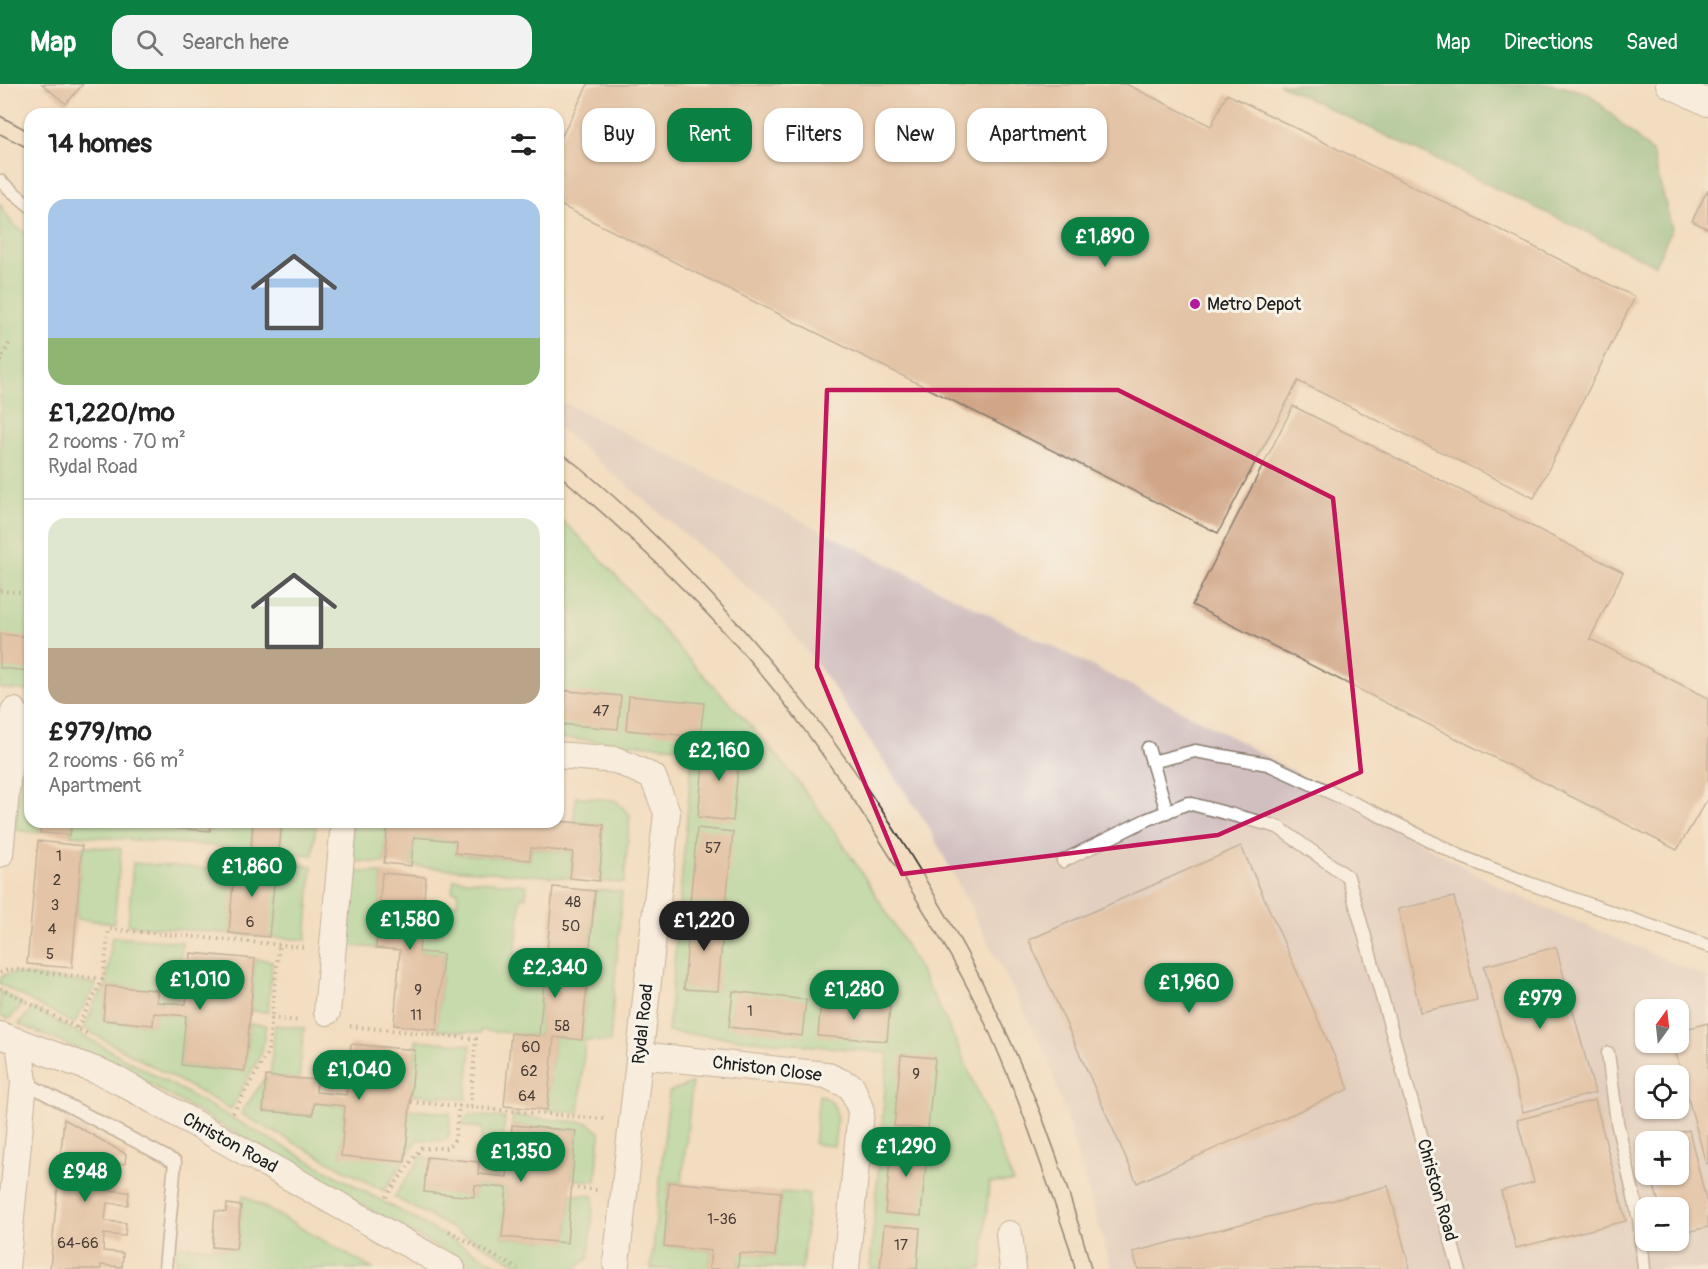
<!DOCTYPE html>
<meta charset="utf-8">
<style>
body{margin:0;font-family:Pangolin,sans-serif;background:#f2f2f2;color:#222;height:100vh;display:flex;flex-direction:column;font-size:22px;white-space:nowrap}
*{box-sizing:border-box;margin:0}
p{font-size:20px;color:#767676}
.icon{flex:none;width:33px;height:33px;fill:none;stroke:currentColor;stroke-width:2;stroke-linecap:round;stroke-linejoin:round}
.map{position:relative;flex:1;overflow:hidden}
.details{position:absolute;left:24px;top:24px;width:540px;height:720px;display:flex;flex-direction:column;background:#fff;border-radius:18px;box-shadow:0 2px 4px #0004}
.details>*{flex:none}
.banner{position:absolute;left:582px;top:24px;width:570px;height:54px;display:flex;gap:12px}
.needle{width:39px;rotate:15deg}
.fabs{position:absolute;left:1635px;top:915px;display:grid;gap:12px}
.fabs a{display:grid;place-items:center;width:54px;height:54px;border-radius:12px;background:#fff;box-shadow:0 2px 4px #0004;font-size:30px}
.price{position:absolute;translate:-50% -51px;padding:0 14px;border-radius:21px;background:#0b8043;color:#fff;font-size:20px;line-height:39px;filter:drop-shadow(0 2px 3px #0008)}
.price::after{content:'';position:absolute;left:50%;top:36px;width:18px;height:14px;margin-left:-9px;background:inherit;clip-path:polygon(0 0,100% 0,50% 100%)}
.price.active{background:#222;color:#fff}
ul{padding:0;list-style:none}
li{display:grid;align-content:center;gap:12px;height:318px;padding:0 24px}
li+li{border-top:2px solid #e0e0e0}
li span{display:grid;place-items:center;height:186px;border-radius:18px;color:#555}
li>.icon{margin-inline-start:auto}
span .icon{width:108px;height:108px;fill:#fffc;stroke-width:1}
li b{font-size:26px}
h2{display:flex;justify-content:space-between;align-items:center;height:72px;padding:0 24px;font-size:26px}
.tag{padding:0 21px;border-radius:18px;background:#fff;box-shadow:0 2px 4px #0004;font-size:21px;line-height:54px}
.tag.active{background:#0b8043;color:#fff}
header{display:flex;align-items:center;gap:36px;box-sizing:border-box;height:84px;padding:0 30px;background:#0b8043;color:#fff}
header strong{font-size:28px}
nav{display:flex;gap:33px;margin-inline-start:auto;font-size:21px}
.search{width:420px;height:54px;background:#f2f2f2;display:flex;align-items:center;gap:15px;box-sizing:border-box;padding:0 21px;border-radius:18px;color:#767676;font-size:22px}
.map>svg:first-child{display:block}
.industrial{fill:#d1bfbf;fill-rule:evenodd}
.green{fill:#90d792;stroke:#567a57;stroke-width:1.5}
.forest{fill:#74b87c;stroke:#486a4c;stroke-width:1.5}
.building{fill:#d1a687}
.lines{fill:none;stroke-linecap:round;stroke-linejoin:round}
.lane-casing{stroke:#887c6e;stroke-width:15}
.street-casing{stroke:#887c6e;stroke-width:28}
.path{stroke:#887c6e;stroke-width:4;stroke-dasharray:1.5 4.5;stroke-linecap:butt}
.lane{stroke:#fff;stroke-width:12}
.street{stroke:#fff;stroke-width:26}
.tram{stroke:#1c1c1c;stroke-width:1.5}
.marked{fill:none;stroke:#c2185b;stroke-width:4.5;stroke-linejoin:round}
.poi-dot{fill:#b5179e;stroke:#f7f3e8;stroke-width:2}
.labels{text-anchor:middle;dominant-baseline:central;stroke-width:6;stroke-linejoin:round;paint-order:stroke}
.number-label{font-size:15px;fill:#493e37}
.poi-label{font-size:18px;fill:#1c1c1c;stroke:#f7f3e8;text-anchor:start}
.street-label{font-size:18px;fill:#1c1c1c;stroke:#f7f3e8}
</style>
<header>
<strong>Map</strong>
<div class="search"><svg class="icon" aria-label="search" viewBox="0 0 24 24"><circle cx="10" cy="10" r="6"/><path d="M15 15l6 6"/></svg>Search here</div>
<nav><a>Map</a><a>Directions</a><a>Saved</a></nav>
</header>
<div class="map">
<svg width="1708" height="1185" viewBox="0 0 1708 1185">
<rect width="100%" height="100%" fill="#f7f3e8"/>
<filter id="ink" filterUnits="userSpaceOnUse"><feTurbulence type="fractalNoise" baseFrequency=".0167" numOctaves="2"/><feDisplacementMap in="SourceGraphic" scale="12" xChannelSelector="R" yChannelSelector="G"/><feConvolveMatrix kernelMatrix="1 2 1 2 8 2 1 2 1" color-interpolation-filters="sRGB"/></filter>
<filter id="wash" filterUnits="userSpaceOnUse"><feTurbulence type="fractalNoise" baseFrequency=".008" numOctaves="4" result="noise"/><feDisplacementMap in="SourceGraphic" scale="24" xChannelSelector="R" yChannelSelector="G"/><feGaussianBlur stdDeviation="1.35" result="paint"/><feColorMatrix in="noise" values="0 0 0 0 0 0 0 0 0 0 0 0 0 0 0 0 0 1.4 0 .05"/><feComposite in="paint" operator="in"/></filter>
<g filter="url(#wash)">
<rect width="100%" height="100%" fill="#f3ddc0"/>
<path class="industrial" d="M563,318L1208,640L1507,807L1708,894V1185H1112L1048,973L927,740L822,587L775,527L558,343V328ZM1646,926H1678V958H1646ZM1646,992H1678V1024H1646ZM1646,1058H1678V1090H1646ZM1646,1124H1678V1156H1646Z"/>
<g class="green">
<polygon points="0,120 13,141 30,151 30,607 0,604"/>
<path d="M558,433C607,476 646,529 690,577C729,619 770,660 804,706C858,778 909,862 949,943C973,993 993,1046 1013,1098L989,1099L982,1185H870L888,969L668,948L693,664L558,654Z"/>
<polygon points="30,677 30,738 41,738 40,749 15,746 21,683"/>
<polygon points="576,713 615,716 630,731 624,799 599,797 603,741 574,738"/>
<polygon points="72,738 113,738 210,747 211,738 253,739 251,765 71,751"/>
<polygon points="282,738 316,738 313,771 279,768"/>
<polygon points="353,738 388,738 384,779 350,777"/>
<polygon points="414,753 456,757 456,770 530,776 531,764 573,768 570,794 411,782"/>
<polygon points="82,762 121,765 114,839 76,835"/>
<polygon points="209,772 312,782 306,856 128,841 133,779 208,785"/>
<polygon points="349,787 382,789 376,864 343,861"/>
<polygon points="454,795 527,801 526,813 521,813 515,874 546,877 539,952 481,946 481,949 437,946 443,870 419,868 424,818 457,820 458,808 452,807"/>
<polygon points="607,806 622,808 610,958 585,956 579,1029 547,1026 554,953 582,955 595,807"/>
<polygon points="112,853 182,858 178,920 157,918 157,906 107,902 103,936 153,941 154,929 186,932 181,981 245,987 250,939 266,941 262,968 231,1025 84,945 95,918 106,902"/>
<polygon points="255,875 272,877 268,928 251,927"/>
<polygon points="10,889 96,900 74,940 0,900 0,895 4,891"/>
<polygon points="0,907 23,920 9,935 0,932"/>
<polygon points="33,924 505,1185 475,1185 121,984 19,940"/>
<polygon points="275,941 304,944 299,995 270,992"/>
<polygon points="416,956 471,961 466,1015 411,1010"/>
<polygon points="266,992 263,1027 312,1031 314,1019 345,1022 341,1072 410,1026 450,1029 449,1050 445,1057 418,1055 384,1107 241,1030"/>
<polygon points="692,999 682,1099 669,1098 664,1162 711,1167 709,1185 651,1185 669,1008"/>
<path d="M819,1011C844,1018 836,1041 834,1062L814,1060Z"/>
<polygon points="470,1031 505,1034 500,1092 478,1090 482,1044 463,1042 464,1036"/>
<polygon points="513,1032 589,1039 600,1049 596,1097 572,1095 576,1047 512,1041"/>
<polygon points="422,1072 427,1073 474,1113 475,1101 507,1104 502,1153 567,1158 571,1110 594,1112 589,1174 574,1185 527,1185 394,1113"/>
<polygon points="781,1108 809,1110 802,1185 739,1181 739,1169 775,1172"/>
<polygon points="243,1111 373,1185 175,1185 177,1161 237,1166"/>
</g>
<polygon class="forest" points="1279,0 1551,0 1588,9 1652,68 1672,145 1655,181"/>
<g id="blocks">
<g class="building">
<polygon points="42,0 83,0 66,20"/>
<polygon points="588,0 1126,0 1211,42 1227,10 1635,213 1534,414 1298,297 1218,449 558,120 558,60"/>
<polygon points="1708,105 1708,145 1692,137"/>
<polygon points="1293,322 1623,488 1590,555 1708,614 1708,714 1677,766 1192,521"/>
<polygon points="0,550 30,553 30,587 0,584"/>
<polygon points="558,606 621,612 618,645 558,640"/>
<polygon points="629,612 704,619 700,653 626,646"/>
<polygon points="705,659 740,662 733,737 698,733"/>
<polygon points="558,737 604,741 599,797 570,794 573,768 531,764 530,776 505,774 455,769 456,757 414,753 411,782 384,779 388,738"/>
<polygon points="41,738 72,738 70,751 40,749"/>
<polygon points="124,738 211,738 210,747 124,740"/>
<polygon points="253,738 282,738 279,768 251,765"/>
<polygon points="697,744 733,748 726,821 690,818"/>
<polygon points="38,757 82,762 72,884 27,880"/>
<polygon points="1241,762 1349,1005 1137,1099 1029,856"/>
<polygon points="235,775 276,778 269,853 229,849"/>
<polygon points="382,789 426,793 419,868 443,870 437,946 394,941 400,866 376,864"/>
<polygon points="553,803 595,807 582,956 554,953 547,1026 504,1022 511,949 539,952"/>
<polygon points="1454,813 1477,916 1420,928 1398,825"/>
<polygon points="690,830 724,832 718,907 684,905"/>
<polygon points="1556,863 1595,1009 1523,1028 1484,882"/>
<polygon points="191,869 255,875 245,987 181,981 186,932 154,929 153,941 103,936 106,902 157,906 157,918 186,920"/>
<polygon points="733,907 806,916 802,952 729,943"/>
<polygon points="821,916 890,922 887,957 818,952"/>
<polygon points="1708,939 1708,1079 1706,1080 1673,958 1678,958 1678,947"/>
<polygon points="351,960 415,966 405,1078 341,1072 345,1022 314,1019 313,1031 263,1027 266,992 317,996 316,1008 346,1011"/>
<polygon points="901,971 935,974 928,1045 894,1042"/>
<polygon points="1595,1016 1626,1137 1516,1164 1501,1107 1534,1098 1517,1036"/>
<polygon points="64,1035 126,1070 125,1080 109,1078 107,1106 129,1108 128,1121 107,1119 105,1137 126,1139 125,1152 104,1150 103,1167 123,1169 122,1183 101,1181 101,1185 50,1185"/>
<polygon points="512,1041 576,1047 567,1159 502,1153 507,1104 475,1101 474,1113 424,1108 427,1073 479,1078 478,1090 507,1093"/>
<polygon points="1689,1046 1708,1124 1708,1143 1678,1150 1678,1124 1660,1124 1651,1090 1678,1090 1678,1058 1646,1058 1645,1064 1643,1057"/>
<polygon points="892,1055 928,1058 921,1132 885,1129"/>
<polygon points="669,1098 781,1108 775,1172 739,1169 738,1185 709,1185 711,1167 664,1162"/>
<polygon points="1388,1102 1410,1185 1138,1185 1133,1168"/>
<polygon points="227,1120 241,1122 236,1165 212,1163 215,1127 226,1128"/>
<polygon points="884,1141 920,1144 917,1185 880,1185"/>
</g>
</g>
</g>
<g filter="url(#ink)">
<use href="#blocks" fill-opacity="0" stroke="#887c6e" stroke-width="1.5"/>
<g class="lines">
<g class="lane-casing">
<g id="lane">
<polyline points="0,97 30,122"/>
<polyline points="1148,664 1167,728"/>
<polyline points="1152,678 1195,667 1268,680 1373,728 1460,772 1528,799 1708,862"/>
<polyline points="1063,777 1146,736 1188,719 1278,743 1348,793 1459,1185"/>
<polyline points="1608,969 1617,1038 1639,1135 1644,1185"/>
<polyline points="24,998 175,1078 165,1185"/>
</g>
</g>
<g class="street-casing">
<g id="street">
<polyline points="1669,0 1708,19"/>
<polyline points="558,671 616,676 653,693 667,729 616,1180"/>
<polyline points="0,770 14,627"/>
<polyline points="327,928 344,738"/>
<polyline points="0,951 103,989 121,998 452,1185"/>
<polyline points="639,971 826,991 852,1003 861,1027 846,1185"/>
<polyline points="1009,1150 1013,1185"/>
<polyline points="6,1185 24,998 19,958"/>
</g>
</g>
<g class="path">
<polyline points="0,277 11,256"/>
<polyline points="0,507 30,509"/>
<polyline points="0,889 10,885 103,895 109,845 304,863"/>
<polyline points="0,904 90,951"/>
<polyline points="271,934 300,937"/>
<polyline points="350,942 476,955 470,1022"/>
<polyline points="77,944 103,895"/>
<polyline points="411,1018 604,1035"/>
<polyline points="233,1029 268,968 279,861"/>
<polyline points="571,1104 597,1106"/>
<polyline points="386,1113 421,1064 448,1064 455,1055 459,1021"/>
<polyline points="449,1147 518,1185"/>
</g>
<use href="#lane" class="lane"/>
<use href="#street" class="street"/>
<g class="tram">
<polyline points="0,32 30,48"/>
<polyline points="0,50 30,65"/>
<path d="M558,366C615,410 666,460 714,513C869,681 1002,894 1070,1113C1077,1137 1086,1161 1091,1185"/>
<path d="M558,390C623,446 685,503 742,568C798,632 846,702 891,774C922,824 953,873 979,926C1016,1003 1042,1084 1070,1165L1075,1185"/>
</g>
</g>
</g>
<path d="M0 0H1708V1185H0ZM827,306H1118L1333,414L1361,688L1218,751L902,790L817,583Z" fill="#f3ddc0" fill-opacity=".55" fill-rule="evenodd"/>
<path class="marked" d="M827,306H1118L1333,414L1361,688L1218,751L902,790L817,583Z"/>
<circle class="poi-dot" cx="1195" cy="220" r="6"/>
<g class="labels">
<g class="number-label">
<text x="601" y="627">47</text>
<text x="713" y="764">57</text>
<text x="59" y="772">1</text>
<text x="57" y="796">2</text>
<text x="573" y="818">48</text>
<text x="55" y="821">3</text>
<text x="250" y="838">6</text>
<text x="571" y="842">50</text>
<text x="52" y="845">4</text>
<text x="50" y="870">5</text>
<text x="418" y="906">9</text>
<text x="750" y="927">1</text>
<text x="416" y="931">11</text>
<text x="562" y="942">58</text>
<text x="531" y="963">60</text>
<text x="529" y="987">62</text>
<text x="916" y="990">9</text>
<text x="527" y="1012">64</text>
<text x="722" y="1135">1-36</text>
<text x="78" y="1159">64-66</text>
<text x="901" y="1161">17</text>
</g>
<g class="poi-label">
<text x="1207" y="220">Metro Depot</text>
</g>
<g class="street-label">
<text transform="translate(643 940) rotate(-84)">Rydal Road</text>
<text transform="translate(767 985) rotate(7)">Christon Close</text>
<text transform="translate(230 1059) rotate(29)">Christon Road</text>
<text transform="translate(1437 1106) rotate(74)">Christon Road</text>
</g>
</g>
</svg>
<div class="fabs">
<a><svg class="needle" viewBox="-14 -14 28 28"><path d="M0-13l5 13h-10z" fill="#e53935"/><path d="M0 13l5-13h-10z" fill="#767676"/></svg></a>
<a><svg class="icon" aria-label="locate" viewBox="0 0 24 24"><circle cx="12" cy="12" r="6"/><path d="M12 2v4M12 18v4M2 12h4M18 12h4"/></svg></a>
<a>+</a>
<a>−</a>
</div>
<b class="price" style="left:1105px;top:184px">£1,890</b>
<b class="price" style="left:719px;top:698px">£2,160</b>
<b class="price" style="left:252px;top:814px">£1,860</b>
<b class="price" style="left:410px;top:867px">£1,580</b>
<b class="price active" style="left:704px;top:868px">£1,220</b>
<b class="price" style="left:555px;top:915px">£2,340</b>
<b class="price" style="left:200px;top:927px">£1,010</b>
<b class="price" style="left:1189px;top:930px">£1,960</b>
<b class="price" style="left:854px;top:937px">£1,280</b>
<b class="price" style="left:1540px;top:946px">£979</b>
<b class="price" style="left:359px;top:1017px">£1,040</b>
<b class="price" style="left:906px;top:1094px">£1,290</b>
<b class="price" style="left:521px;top:1099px">£1,350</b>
<b class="price" style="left:85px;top:1119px">£948</b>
<div class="banner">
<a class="tag">Buy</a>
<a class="tag active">Rent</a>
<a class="tag">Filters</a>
<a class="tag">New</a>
<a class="tag">Apartment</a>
</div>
<section class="details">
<h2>14 homes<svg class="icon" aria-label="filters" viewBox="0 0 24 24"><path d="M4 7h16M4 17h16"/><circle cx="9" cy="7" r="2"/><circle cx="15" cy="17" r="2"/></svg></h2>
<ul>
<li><span style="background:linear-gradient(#a9c7e8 75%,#8fb573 0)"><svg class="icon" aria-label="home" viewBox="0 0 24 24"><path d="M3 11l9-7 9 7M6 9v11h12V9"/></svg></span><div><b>£1,220/mo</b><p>2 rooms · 70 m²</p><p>Rydal Road</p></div></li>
<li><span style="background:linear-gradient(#dfe7d0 70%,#b9a48a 0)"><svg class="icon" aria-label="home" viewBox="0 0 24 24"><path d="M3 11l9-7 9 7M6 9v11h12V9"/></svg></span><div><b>£979/mo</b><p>2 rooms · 66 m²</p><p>Apartment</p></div></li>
</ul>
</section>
</div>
